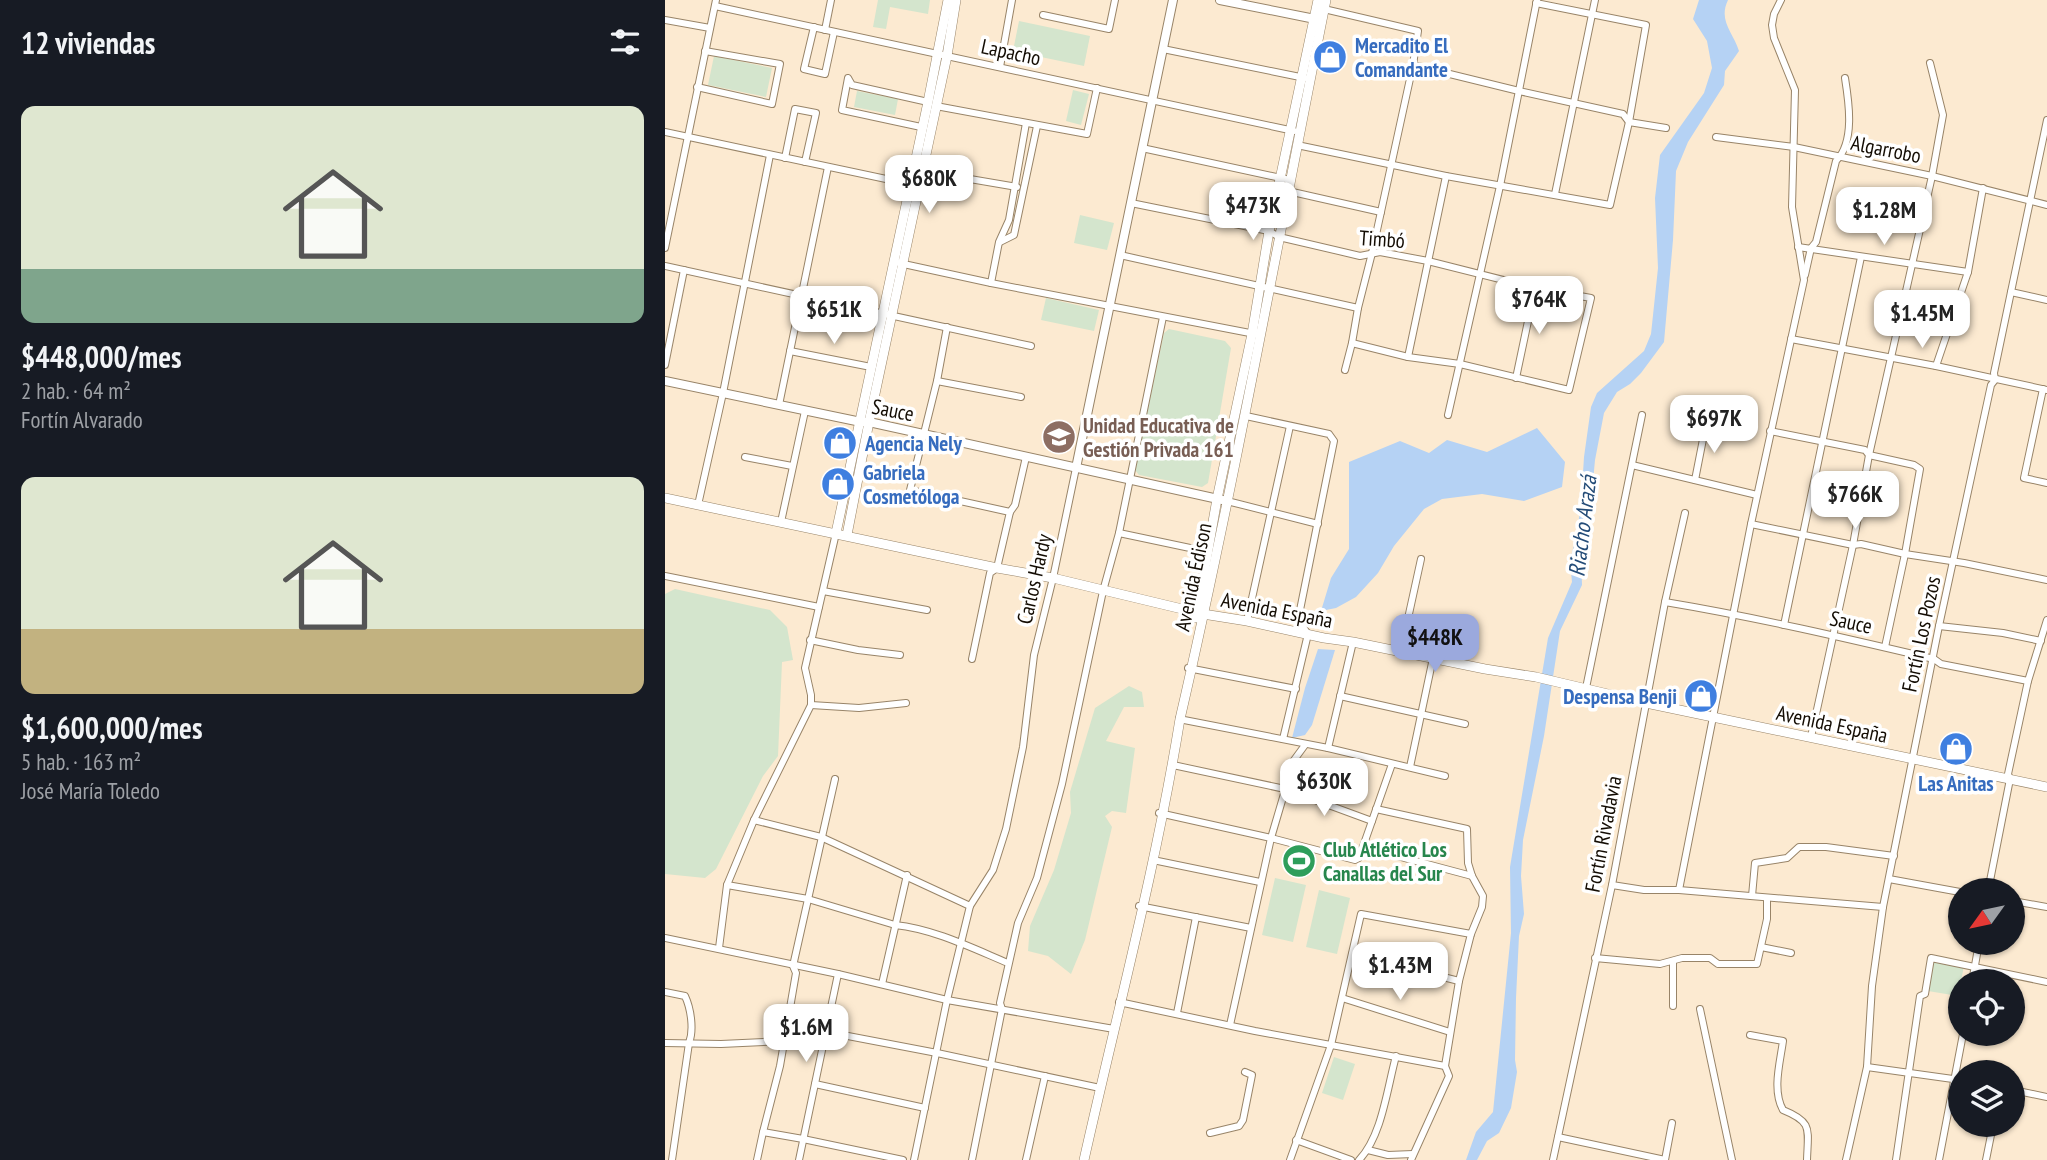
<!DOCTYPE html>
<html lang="es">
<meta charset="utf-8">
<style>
body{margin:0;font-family:"PT Sans Narrow",sans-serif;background:#242831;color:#f1f3f6;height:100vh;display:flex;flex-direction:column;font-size:26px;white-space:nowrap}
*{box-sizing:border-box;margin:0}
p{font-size:23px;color:#9ea1a6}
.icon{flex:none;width:38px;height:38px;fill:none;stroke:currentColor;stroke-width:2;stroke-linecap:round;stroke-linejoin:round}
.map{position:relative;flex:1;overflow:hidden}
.panel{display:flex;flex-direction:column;background:#171b24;width:665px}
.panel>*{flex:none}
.needle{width:46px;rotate:237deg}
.fabs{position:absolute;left:1283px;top:878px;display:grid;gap:14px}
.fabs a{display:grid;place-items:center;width:77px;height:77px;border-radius:50%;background:#171b24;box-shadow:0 2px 5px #0004;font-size:35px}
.price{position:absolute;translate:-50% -60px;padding:0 16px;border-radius:14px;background:#fff;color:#222;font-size:23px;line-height:46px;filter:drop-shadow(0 2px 4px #0008)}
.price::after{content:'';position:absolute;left:50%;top:42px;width:21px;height:16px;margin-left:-10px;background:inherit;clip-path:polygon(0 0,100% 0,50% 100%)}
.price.active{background:#9ba9dd;color:#111}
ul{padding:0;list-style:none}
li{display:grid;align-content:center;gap:14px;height:371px;padding:0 21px}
li span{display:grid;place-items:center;height:217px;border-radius:14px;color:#555}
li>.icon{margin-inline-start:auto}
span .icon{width:126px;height:126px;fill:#fffc;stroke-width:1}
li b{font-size:30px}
h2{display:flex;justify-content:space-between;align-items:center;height:84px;padding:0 21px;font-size:30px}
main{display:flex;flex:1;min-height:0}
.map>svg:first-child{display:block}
.green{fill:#d4e5cd}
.water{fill:#b5d2f4}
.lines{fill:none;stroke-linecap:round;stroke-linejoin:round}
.minor-casing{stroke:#988468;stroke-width:8}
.tertiary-casing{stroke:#988468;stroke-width:10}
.secondary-casing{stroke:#988468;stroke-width:10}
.minor{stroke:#fff;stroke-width:6}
.tertiary{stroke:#fff;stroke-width:8}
.secondary{stroke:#fff;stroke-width:9}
.labels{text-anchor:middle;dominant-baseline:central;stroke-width:7;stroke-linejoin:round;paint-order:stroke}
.shop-label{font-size:21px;font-weight:bold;fill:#366cbe;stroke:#fff;text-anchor:start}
.street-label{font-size:21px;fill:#130c03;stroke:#fff}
.education-label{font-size:21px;font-weight:bold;fill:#785e54;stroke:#fff;text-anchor:start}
.leisure-label{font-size:21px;font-weight:bold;fill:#27864d;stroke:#fff;text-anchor:start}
.water-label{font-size:23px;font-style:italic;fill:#244c78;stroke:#fff}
</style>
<main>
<section class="panel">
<h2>12 viviendas<svg class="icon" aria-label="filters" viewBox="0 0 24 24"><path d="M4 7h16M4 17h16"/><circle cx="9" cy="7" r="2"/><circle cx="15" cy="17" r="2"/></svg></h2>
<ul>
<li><span style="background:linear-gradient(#dfe7d0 75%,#7fa58c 0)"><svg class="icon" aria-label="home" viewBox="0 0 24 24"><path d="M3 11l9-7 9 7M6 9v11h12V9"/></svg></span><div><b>$448,000/mes</b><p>2 hab. · 64 m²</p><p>Fortín Alvarado</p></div></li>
<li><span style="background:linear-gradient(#dfe7d0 70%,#c2b280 0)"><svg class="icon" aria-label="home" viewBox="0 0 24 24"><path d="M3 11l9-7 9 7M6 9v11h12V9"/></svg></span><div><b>$1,600,000/mes</b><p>5 hab. · 163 m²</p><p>José María Toledo</p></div></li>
</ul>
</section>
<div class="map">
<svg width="1382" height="1160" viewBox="0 0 1382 1160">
<rect width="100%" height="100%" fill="#fcead1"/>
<g class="green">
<polygon points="213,0 265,0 263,14 225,7 221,29 208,27"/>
<polygon points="354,21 425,36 419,66 348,51"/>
<polygon points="49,56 107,68 101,97 43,85"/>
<polygon points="408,90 424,94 416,125 401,121"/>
<polygon points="192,91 233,99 230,115 189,107"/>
<polygon points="415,215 449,223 442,250 409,243"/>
<polygon points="381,298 434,310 429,331 376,320"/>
<polygon points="504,329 560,341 566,348 543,483 537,487 474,475 470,470 499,333"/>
<polygon points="10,589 105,610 122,627 128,660 117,662 113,756 98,776 51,869 40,878 0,874 0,594"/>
<polygon points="464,686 477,692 479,707 459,707 441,741 470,748 461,813 447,811 440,816 447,827 420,940 406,974 383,956 363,951 365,926 389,870 406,813 405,792 430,708"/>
<polygon points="610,878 641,885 628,942 597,935"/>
<polygon points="654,890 685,898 672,954 641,947"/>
<polygon points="1268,961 1299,966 1293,996 1263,991"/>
<polygon points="669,1057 690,1064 678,1100 657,1093"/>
</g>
<g class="water">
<path d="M1034,0H1063C1053,21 1068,32 1074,51L1060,71L1059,85L1023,142L1011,171L1008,240L999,342L976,373L965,384L952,392L939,413L930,460L925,514L916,553L917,585L895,631L879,736L858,840L856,876L859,914L854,936L851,998L850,1060L852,1072L846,1108L834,1133L822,1141L812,1160H801L811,1132L828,1112L846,933L845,867L883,638L907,582L905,560L911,538L916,505L919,457L926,407L932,393L979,351L986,334L993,268L990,198L995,155L1039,93L1047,68L1042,41L1028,19Z"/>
<polygon points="872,428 900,462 897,487 859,501 817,494 777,499 759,509 729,546 713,573 691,597 671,608 656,611 666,578 684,549 684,462 735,441 764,453 782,440 822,452"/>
<polygon points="653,649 670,650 647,725 640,735 627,738 640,688"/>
</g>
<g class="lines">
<g class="minor-casing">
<g id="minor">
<polyline points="50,6 629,131"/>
<polyline points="659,9 753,31 748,65 707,253 693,308 687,343 680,370"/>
<polyline points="378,15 444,29 450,0"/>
<polyline points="0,20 45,28"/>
<polyline points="149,27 139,69 160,74 169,32"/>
<polyline points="160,30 166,0"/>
<polyline points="498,49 640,78"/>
<polyline points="748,65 854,91 958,114 964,122 1001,128"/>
<polyline points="335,67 347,0"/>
<polyline points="32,87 107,104 115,64 40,51"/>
<polyline points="271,106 422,134 432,88"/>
<polyline points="256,127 177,110 183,78 187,85 263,102"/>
<polyline points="0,132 254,186"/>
<polyline points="1051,137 1129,147 1267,176 1382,205"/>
<polyline points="632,145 781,176 945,205 964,122 981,25 871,3"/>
<polyline points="477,148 625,180"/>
<polyline points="120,158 130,109 151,113 140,162"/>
<polyline points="258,171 352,187"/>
<polyline points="623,191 716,212"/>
<polyline points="890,194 930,0"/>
<polyline points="466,203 604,231 614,237 695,256 715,252 763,261 870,288 926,298 904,390 795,364 743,357 687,343"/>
<polyline points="335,242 349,235 372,126"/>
<polyline points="1133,247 1303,272"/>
<polyline points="0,248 51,0"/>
<polyline points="455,255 693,308"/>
<polyline points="234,263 326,283 590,334"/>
<polyline points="0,266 366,346"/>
<path d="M1140,275L1146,248L1151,242L1171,161C1190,142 1184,103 1180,78"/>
<polyline points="326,283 334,242 344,220 361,123"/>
<polyline points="1346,292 1382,300"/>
<polyline points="282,327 272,381 245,490 345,512"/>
<polyline points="1126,339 1271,366 1382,390"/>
<polyline points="125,351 206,367"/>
<polyline points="743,357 781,176"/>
<polyline points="0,365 19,270"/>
<polyline points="1271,366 1303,272 1318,188"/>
<polyline points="851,378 870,288"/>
<polyline points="272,381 356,397"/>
<polyline points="1378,389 1359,478 1382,483"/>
<polyline points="114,405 163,167"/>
<polyline points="783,415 835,186 872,0"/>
<polyline points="581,416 664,434 669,441 633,620 643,634 618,739"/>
<polyline points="1105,431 1200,450 1204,455 1249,465 1255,469 1240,554 1220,647"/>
<polyline points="80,457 127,466"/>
<polyline points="967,465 1092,495"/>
<polyline points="1030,480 1041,424"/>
<polyline points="562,501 653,524"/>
<polyline points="33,505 58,393 105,155"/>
<polyline points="116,522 140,411"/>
<polyline points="1086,524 1188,545 1196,544 1240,554 1299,563 1382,580"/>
<polyline points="454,533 544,552"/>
<polyline points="0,576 154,607"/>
<polyline points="158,591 262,610"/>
<path d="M1000,602C1090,617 1180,638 1269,659L1276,664L1363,681"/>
<polyline points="582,621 625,426"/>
<polyline points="1119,625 1196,257"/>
<polyline points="1274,626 1338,633 1376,641"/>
<polyline points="145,640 193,650 235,655"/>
<polyline points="733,651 742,623 756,559"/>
<polyline points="307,659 325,573 332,568 345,512 350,505 361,457"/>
<polyline points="523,668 631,689"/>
<polyline points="921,688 977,415"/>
<polyline points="675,696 800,724"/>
<polyline points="146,705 194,708 241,703"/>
<polyline points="514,719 663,748 780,776"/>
<polyline points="1146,737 1188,545 1204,455 1267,176 1278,115 1265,63"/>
<polyline points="663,748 688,642"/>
<polyline points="508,765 620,789 707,821"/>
<polyline points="745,767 768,658"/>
<polyline points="711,809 802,829 803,863 807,876 818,896 817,907 806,934 794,981 780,1066 784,1076 746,1160"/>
<polyline points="494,813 606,838 690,860 694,858 727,764"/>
<polyline points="89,820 156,837 305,906"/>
<polyline points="698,847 807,876"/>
<polyline points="488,860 595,882"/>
<polyline points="1224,879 1295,892"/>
<path d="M62,885L143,899L230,925C269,929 307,948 343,963"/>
<polyline points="947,885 979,890 1014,890 1218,907"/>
<polyline points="1014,890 1086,524 1139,280 1127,207 1130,90 1109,38 1107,25 1109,14 1116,0"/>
<polyline points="1323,891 1345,779 1343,774 1363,681 1382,620"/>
<polyline points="1087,896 1090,863 1122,858 1134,847 1161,847 1229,856"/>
<polyline points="1348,901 1382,907"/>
<polyline points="474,906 586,928"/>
<polyline points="0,938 173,974 282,1000 449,1029"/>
<polyline points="1096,947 1126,953"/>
<polyline points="54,948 62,885 89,820 146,705 146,695 140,668 171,533"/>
<polyline points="687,954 794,981"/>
<polyline points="930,958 995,964 1017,958 1045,958 1053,964 1092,964 1102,919 1102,898"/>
<polyline points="1008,962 1008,1006"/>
<polyline points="1307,982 1314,943"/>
<polyline points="217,984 242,875"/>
<path d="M0,992L20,996C26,1009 29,1030 24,1043L7,1160"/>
<polyline points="677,998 785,1032"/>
<polyline points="454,1002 590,1031 780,1066"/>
<polyline points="1035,1009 1067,1160"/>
<polyline points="512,1013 531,917"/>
<polyline points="565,1025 606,838 629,760 640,745"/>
<polyline points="162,1032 272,1053 435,1088"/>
<path d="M1085,1035L1118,1041C1115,1063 1107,1090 1118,1110C1148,1122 1143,1129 1142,1160"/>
<polyline points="0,1043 56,1044 160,1039"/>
<polyline points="1202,1067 1295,1080"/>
<polyline points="150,1084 260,1108"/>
<polyline points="1348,1090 1382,1097"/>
<polyline points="98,1132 138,1139 238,1160"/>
<polyline points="545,1133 574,1126 578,1120 587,1075 580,1072"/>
<polyline points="893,1137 1000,1160"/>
<polyline points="631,1140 686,1160"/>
<polyline points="703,1150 723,1155 748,1154"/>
<polyline points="92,1160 98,1132 115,1066 131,973 128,966 170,779"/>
<polyline points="134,1160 173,974"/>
<polyline points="249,1160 282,1000 305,906 328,870 341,829 358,747 369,655 388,578 411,468"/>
<polyline points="307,1160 337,1009 335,1003 353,923 372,878 397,784 438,591 454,533 498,317"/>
<polyline points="361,1160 380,1076"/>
<polyline points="625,1160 666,1045 696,914 806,934"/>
<path d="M694,1160C717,1136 722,1089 731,1056"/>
<polyline points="888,1160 947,885 1000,602 1020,513"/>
<polyline points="1000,1160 1007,1123"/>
<polyline points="1181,1160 1202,1067 1207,986 1218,907 1274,626 1326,385 1330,380 1329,373 1382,120"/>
<polyline points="1231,1160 1255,996 1260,994 1266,958 1382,982"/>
<polyline points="1274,1160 1298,1034"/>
<polyline points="1321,1160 1328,1125"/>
</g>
</g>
<g class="tertiary-casing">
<g id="tertiary">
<polyline points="555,0 655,20"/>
<polyline points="0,381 196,422 204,422 562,501"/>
<polyline points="411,468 508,0"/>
</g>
</g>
<g class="secondary-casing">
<g id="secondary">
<polyline points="0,498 332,568 388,578 538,614 582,621 659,638 688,642 820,669 871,677 981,703 1382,787"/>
<polyline points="171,533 263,102 283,0"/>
<polyline points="182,535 204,422 282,56 291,0"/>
<polyline points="531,618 552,499 587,334 604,231 653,0"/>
<path d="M419,1160C452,1013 491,867 515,719C570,481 613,240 661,0"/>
</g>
</g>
<use href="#minor" class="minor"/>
<use href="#tertiary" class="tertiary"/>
<use href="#secondary" class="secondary"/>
</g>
<defs>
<g id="shop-disc" transform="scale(1.75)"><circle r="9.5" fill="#3f7fe0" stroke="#fff"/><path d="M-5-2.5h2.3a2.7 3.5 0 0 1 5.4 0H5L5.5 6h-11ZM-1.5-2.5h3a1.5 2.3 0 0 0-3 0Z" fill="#fff"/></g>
<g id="university-disc" transform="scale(1.75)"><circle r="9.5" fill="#8d6e63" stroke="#fff"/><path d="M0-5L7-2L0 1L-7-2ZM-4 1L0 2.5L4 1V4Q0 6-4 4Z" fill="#fff"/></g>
<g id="stadium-disc" transform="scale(1.75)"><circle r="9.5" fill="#2e9e5b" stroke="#fff"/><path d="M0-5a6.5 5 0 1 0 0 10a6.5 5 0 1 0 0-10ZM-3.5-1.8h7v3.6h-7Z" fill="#fff"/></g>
</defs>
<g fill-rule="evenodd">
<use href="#shop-disc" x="665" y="57"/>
<use href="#university-disc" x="394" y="437"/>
<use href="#shop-disc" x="175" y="443"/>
<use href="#shop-disc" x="173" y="484"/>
<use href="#shop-disc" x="1036" y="696"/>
<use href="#shop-disc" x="1291" y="749"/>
<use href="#stadium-disc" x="634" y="861"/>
</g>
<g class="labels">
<g class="shop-label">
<text x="690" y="45">Mercadito El<tspan x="690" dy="24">Comandante</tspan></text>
<text x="200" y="443">Agencia Nely</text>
<text x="198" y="472">Gabriela<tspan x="198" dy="24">Cosmetóloga</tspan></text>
<text x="1012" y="696" text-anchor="end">Despensa Benji</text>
<text x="1291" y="783" text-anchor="middle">Las Anitas</text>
</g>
<g class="street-label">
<text transform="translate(346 52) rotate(12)">Lapacho</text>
<text transform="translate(1221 149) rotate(11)">Algarrobo</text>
<text transform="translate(717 239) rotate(4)">Timbó</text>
<text transform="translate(228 410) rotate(11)">Sauce</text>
<text transform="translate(528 577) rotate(-78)">Avenida Édison</text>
<text transform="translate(369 579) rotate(-77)">Carlos Hardy</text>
<text transform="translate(612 610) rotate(11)">Avenida España</text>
<text transform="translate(1186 622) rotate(12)">Sauce</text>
<text transform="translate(1256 634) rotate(-78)">Fortín Los Pozos</text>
<text transform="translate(1167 724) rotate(12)">Avenida España</text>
<text transform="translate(938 834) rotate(-79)">Fortín Rivadavia</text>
</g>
<g class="education-label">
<text x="418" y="425">Unidad Educativa de<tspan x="418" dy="24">Gestión Privada 161</tspan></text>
</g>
<g class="leisure-label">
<text x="658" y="849">Club Atlético Los<tspan x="658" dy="24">Canallas del Sur</tspan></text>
</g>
<g class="water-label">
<text transform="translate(917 526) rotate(-83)">Riacho Arazá</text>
</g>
</g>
</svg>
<div class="fabs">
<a><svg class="needle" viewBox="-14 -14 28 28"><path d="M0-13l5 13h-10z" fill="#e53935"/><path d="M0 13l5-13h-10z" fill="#9ea1a6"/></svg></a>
<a><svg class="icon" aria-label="locate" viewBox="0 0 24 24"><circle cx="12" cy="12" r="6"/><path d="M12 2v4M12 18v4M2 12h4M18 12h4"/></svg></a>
<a><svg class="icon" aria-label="layers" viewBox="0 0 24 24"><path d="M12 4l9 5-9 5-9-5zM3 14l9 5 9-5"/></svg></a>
</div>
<b class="price" style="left:264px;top:215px">$680K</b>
<b class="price" style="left:588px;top:242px">$473K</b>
<b class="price" style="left:1219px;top:247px">$1.28M</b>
<b class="price" style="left:874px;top:336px">$764K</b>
<b class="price" style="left:169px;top:346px">$651K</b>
<b class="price" style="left:1257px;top:350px">$1.45M</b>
<b class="price" style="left:1049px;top:455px">$697K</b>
<b class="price" style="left:1190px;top:531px">$766K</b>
<b class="price active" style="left:770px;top:674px">$448K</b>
<b class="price" style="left:659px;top:818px">$630K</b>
<b class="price" style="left:735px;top:1002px">$1.43M</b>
<b class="price" style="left:141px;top:1064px">$1.6M</b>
</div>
</main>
